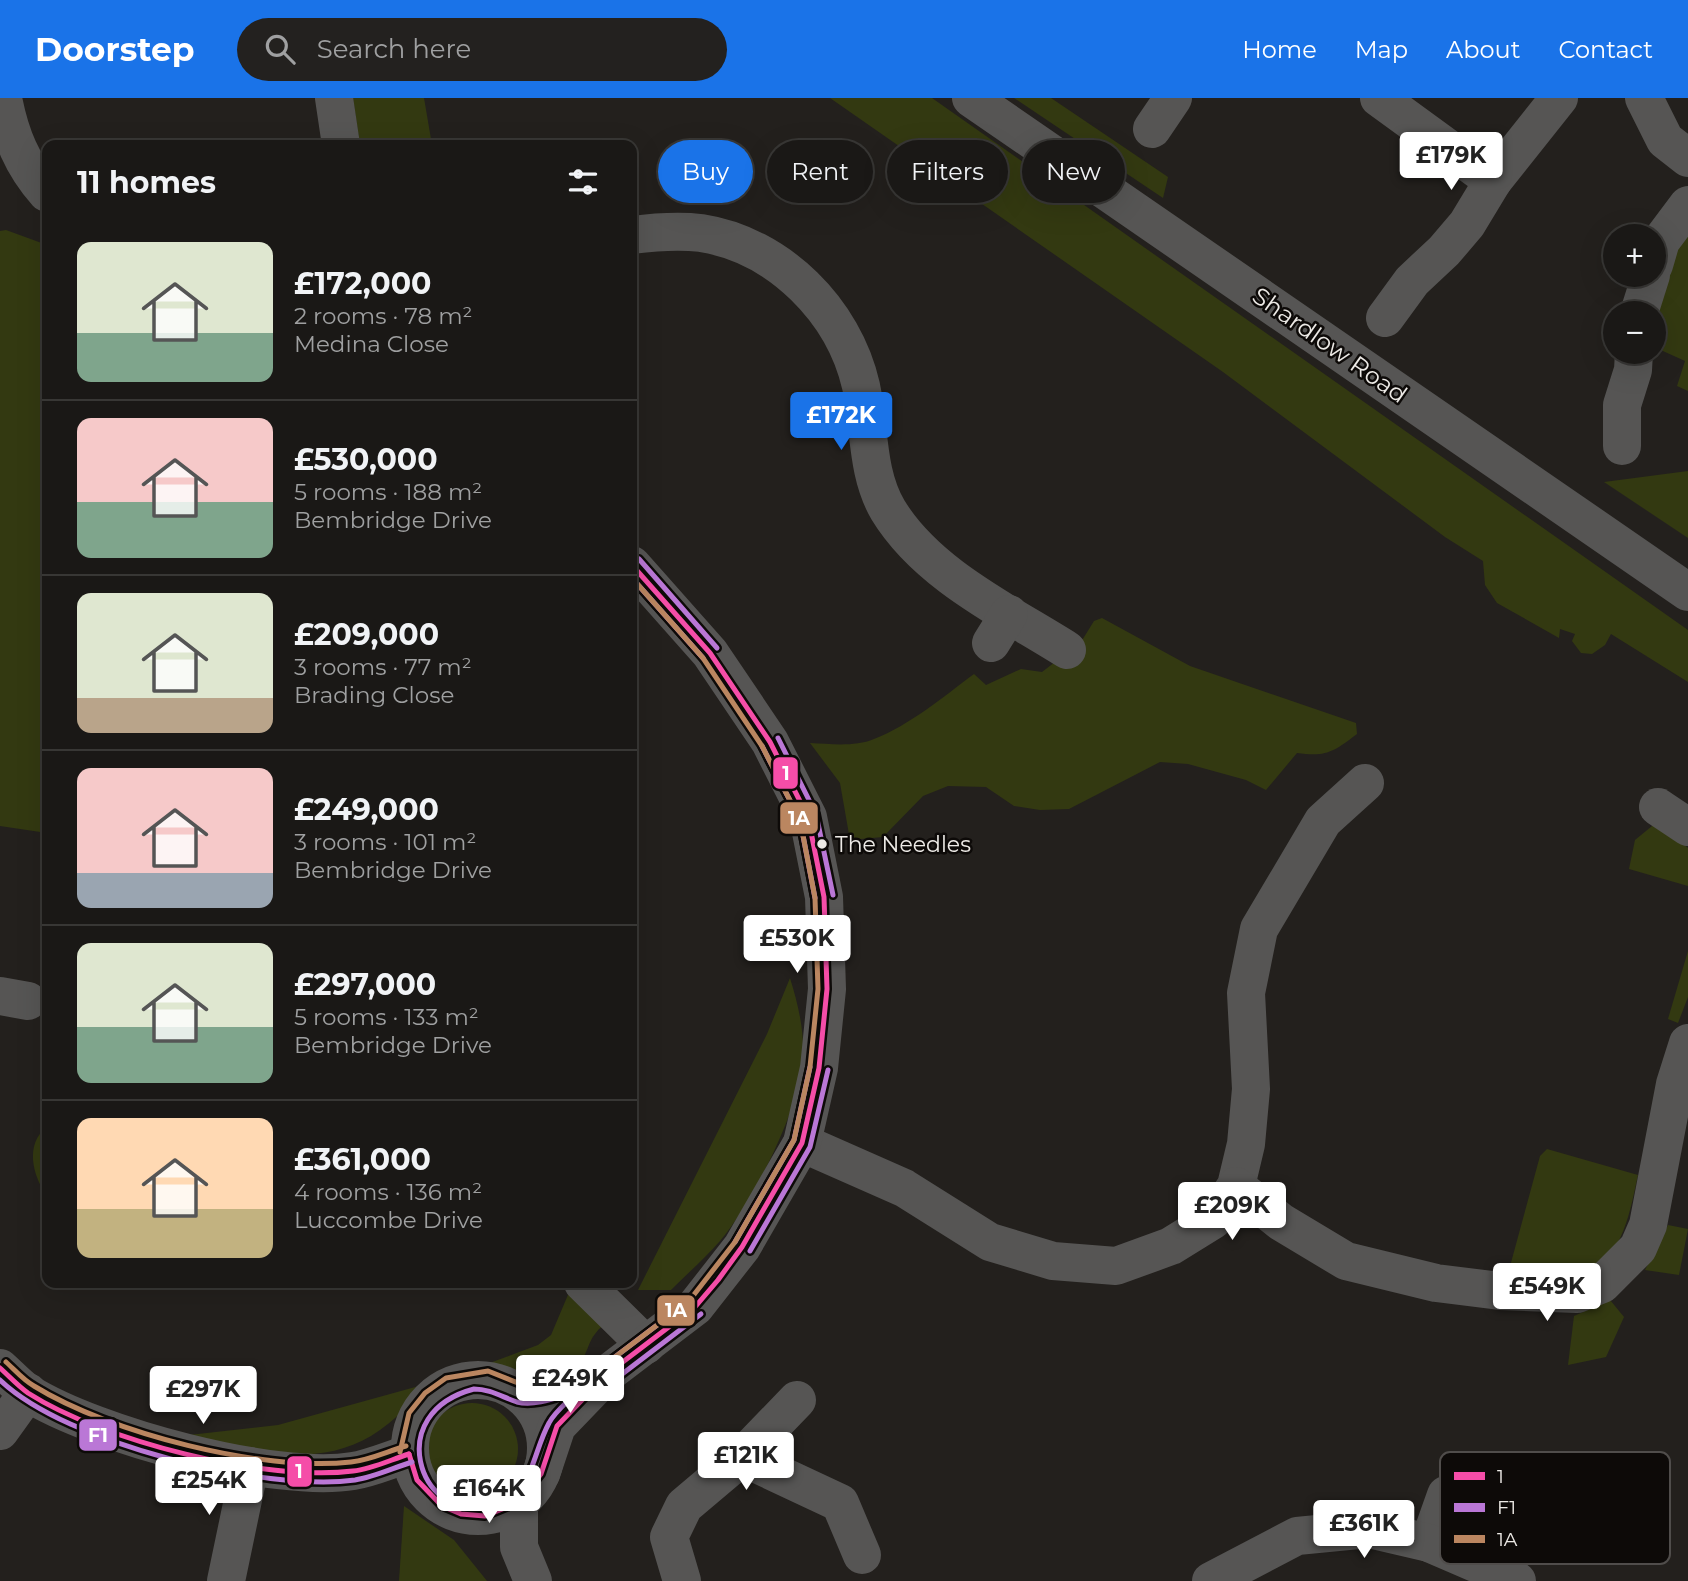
<!DOCTYPE html>
<meta charset="utf-8">
<style>
body{margin:0;font-family:Montserrat,sans-serif;background:#23211f;color:#f1f3f6;height:100vh;display:flex;flex-direction:column;font-size:26px;white-space:nowrap}
*{box-sizing:border-box;margin:0}
p{font-size:23px;color:#9fa0a1}
.icon{flex:none;width:38px;height:38px;fill:none;stroke:currentColor;stroke-width:2;stroke-linecap:round;stroke-linejoin:round}
.map{position:relative;flex:1;overflow:hidden}
.details{position:absolute;left:42px;top:42px;width:595px;height:1148px;display:flex;flex-direction:column;background:#1a1816;border-radius:14px;box-shadow:0 7px 28px #0002,0 0 0 2px #383735}
.details>*{flex:none}
.hud{position:absolute;left:658px;top:42px;width:665px;height:63px;display:flex;gap:14px}
.tools{position:absolute;left:1603px;top:126px;display:grid;gap:14px}
.tools a{display:grid;place-items:center;width:63px;height:63px;border-radius:50%;background:#1a1816;box-shadow:0 7px 28px #0002,0 0 0 2px #383735;font-size:35px}
.price{position:absolute;translate:-50% -60px;padding:0 16px;border-radius:7px;background:#fff;color:#222;font-size:23px;line-height:46px;filter:drop-shadow(0 2px 4px #0008)}
.price::after{content:'';position:absolute;left:50%;top:42px;width:21px;height:16px;margin-left:-10px;background:inherit;clip-path:polygon(0 0,100% 0,50% 100%)}
.price.current{background:#1a73e8;color:#fff}
ul{padding:0;list-style:none}
li{display:flex;align-items:center;gap:21px;height:175px;padding:0 35px}
li+li{border-top:2px solid #383735}
li span{display:grid;place-items:center;flex:none;width:196px;height:140px;border-radius:14px;color:#555}
li>.icon{margin-inline-start:auto}
span .icon{width:84px;height:84px;fill:#fffc;stroke-width:1}
li b{font-size:30px}
h2{display:flex;justify-content:space-between;align-items:center;height:84px;padding:0 35px;font-size:30px}
.chip{padding:0 24px;border-radius:32px;background:#1a1816;box-shadow:0 7px 28px #0002,0 0 0 2px #383735;font-size:24px;line-height:63px}
.chip.current{background:#1a73e8;color:#fff}
header{display:flex;align-items:center;gap:42px;box-sizing:border-box;height:98px;padding:0 35px;background:#1a73e8;color:#fff}
header strong{font-size:33px}
nav{display:flex;gap:38px;margin-inline-start:auto;font-size:24px}
.search{width:490px;height:63px;background:#23211f;display:flex;align-items:center;gap:18px;box-sizing:border-box;padding:0 24px;border-radius:38px;color:#9fa0a1;font-size:26px}
.map>svg:first-child{display:block}
.green{fill:#333911}
.lines{fill:none;stroke-linecap:round;stroke-linejoin:round}
.minor{stroke:#565554;stroke-width:38}
.bus-1-casing{stroke:#0d0a08;stroke-width:10}
.bus-2-casing{stroke:#0d0a08;stroke-width:10}
.bus-3-casing{stroke:#0d0a08;stroke-width:10}
.bus-1{stroke:#f54da8;stroke-width:5}
.bus-2{stroke:#ba77d6;stroke-width:5}
.bus-3{stroke:#bb8660;stroke-width:5}
.bus-dot{fill:#edeae6;stroke:#0d0a08;stroke-width:2.5}
.labels{text-anchor:middle;dominant-baseline:central;stroke-width:5;stroke-linejoin:round;paint-order:stroke}
.bus-label{font-size:22px;fill:#edeae6;stroke:#0d0a08;text-anchor:start}
.street-label{font-size:24px;fill:#edeae6;stroke:#0d0a08}
.key{fill:#0d0a08;stroke:#504d4b;stroke-width:2}
.key-label{font-size:19px;fill:#edeae6}
.line-badge{stroke:#0d0a08;stroke-width:2.5}
.badge-label{font-size:19px;text-anchor:middle;font-weight:bold;fill:#fff}
</style>
<header>
<strong>Doorstep</strong>
<div class="search"><svg class="icon" aria-label="search" viewBox="0 0 24 24"><circle cx="10" cy="10" r="6"/><path d="M15 15l6 6"/></svg>Search here</div>
<nav><a>Home</a><a>Map</a><a>About</a><a>Contact</a></nav>
</header>
<div class="map">
<svg width="1688" height="1483" viewBox="0 0 1688 1483">
<rect width="100%" height="100%" fill="#23201d"/>
<g class="green">
<polygon points="353,0 424,0 432,47 360,47"/>
<polygon points="830,0 932,0 1688,532 1688,584 1611,536 1605,547 1592,556 1581,555 1572,543 1575,536 1560,531 1559,540 1497,505 1485,487 1483,463 1445,439 1223,274"/>
<polygon points="1014,0 1051,0 1168,79 1163,100"/>
<polygon points="1688,131 1688,293 1677,288 1685,263 1654,249 1653,191"/>
<polygon points="6,132 47,147 47,735 0,728 0,133"/>
<polygon points="1688,373 1688,440 1604,384"/>
<path d="M1102,520L1190,568L1356,625L1357,636C1333,654 1327,659 1297,655L1266,692L1246,682L1188,666L1160,664L1069,711L1040,712L1014,708L986,689L948,688L923,698L883,739L850,742L840,685L810,645C831,646 855,649 874,641C910,627 943,599 974,576L986,587L1021,571L1042,574L1081,544L1094,523Z"/>
<polygon points="1657,724 1688,750 1688,788 1629,771 1635,742"/>
<polygon points="1688,853 1688,899 1678,925 1668,921"/>
<path d="M790,880C799,909 806,939 802,970C796,1017 752,1106 720,1143C705,1160 687,1176 671,1192H638L767,936Z"/>
<path d="M47,1029V1098C33,1079 24,1046 47,1029Z"/>
<path d="M1547,1051L1638,1077C1630,1113 1622,1169 1577,1177C1557,1180 1532,1176 1512,1176L1509,1172L1540,1058Z"/>
<polygon points="1668,1127 1688,1131 1679,1177 1645,1172"/>
<path d="M573,1185L610,1221C605,1226 599,1230 595,1236C588,1244 587,1258 579,1265C550,1294 503,1276 468,1273L538,1247L551,1237Z"/>
<polygon points="1610,1202 1624,1219 1606,1259 1568,1267 1574,1218"/>
<path d="M437,1283C414,1300 396,1323 371,1338C311,1374 236,1349 171,1339L278,1327Z"/>
<circle cx="472" cy="1351" r="46"/>
<polygon points="404,1408 454,1442 487,1483 399,1483"/>
</g>
<g class="lines">
<g class="minor">
<path d="M3,0C10,37 22,67 47,95"/>
<polyline points="334,0 341,47"/>
<polyline points="971,0 1688,494"/>
<polyline points="1379,0 1493,83"/>
<polyline points="1644,0 1665,42 1688,60"/>
<polyline points="1152,31 1173,0"/>
<path d="M632,137C655,134 677,132 701,135C779,147 844,213 861,288C870,329 866,375 888,412C927,476 1005,513 1067,552"/>
<polyline points="1654,167 1661,143 1688,107"/>
<polyline points="1639,215 1651,177"/>
<polyline points="1385,220 1412,183 1444,153 1467,126 1493,83 1559,0"/>
<polyline points="1622,348 1622,307 1633,272 1634,254"/>
<polyline points="991,545 1009,516"/>
<polyline points="1658,709 1688,729"/>
<polyline points="0,898 28,903"/>
<polyline points="802,1045 904,1090 990,1144 1053,1163 1116,1168 1171,1148 1213,1122 1236,1088 1246,1046 1251,991 1246,895 1259,831 1323,723 1365,685"/>
<polyline points="1236,1088 1281,1124 1346,1163 1436,1185 1500,1193 1577,1196 1602,1186 1638,1150 1648,1127 1675,986 1688,945"/>
<polyline points="583,1185 646,1247"/>
<path d="M0,1270C9,1278 18,1288 28,1295C95,1337 275,1386 353,1373C372,1370 391,1361 409,1356"/>
<circle cx="478" cy="1350" r="68"/>
<polyline points="0,1333 28,1294"/>
<polyline points="742,1359 840,1405 862,1457"/>
<polyline points="541,1376 557,1328 607,1276 695,1209 742,1149 802,1045 819,970 827,891 824,799 808,719 770,644 710,555 632,467"/>
<polyline points="519,1404 519,1449 533,1483"/>
<polyline points="1429,1445 1446,1397"/>
<polyline points="226,1483 250,1368"/>
<polyline points="682,1483 669,1439 684,1408 742,1359 797,1302"/>
<polyline points="1211,1483 1297,1438 1369,1431 1429,1445 1517,1483"/>
</g>
<g class="bus-1-casing">
<g id="bus-1">
<path d="M0,1270C9,1278 18,1288 28,1295C103,1343 265,1384 353,1373C372,1371 390,1362 409,1356"/>
<polyline points="409,1356 417,1382 442,1408 461,1416 485,1418 519,1404 541,1376 557,1328 607,1276 695,1209 718,1182 742,1149 802,1045 819,970 827,891 824,799 808,719 770,644 710,555 632,467"/>
</g>
</g>
<g class="bus-2-casing">
<g id="bus-2">
<polyline points="639,461 717,550"/>
<polyline points="632,480 703,560"/>
<polyline points="778,640 816,716 833,797"/>
<polyline points="762,648 800,722 815,800"/>
<polyline points="735,1144 794,1042 810,969"/>
<polyline points="750,1153 810,1049 828,972"/>
<polyline points="603,1268 689,1203"/>
<path d="M0,1282C67,1346 264,1394 355,1382C374,1379 393,1370 412,1364"/>
<polyline points="613,1283 701,1216"/>
<path d="M474,1291C490,1291 502,1299 517,1304C536,1309 560,1298 578,1293C569,1303 555,1313 549,1325C530,1360 535,1399 484,1409C419,1421 383,1315 474,1291Z"/>
</g>
</g>
<g class="bus-3-casing">
<g id="bus-3">
<path d="M6,1264C15,1272 23,1282 34,1288C110,1335 262,1374 351,1364C370,1362 388,1353 406,1348"/>
<polyline points="400,1354 409,1315 425,1295 446,1280 488,1273 523,1287 539,1286 603,1268 689,1203 735,1144 794,1042 810,969 818,891 815,800 800,722 762,648 703,560 632,480"/>
</g>
</g>
<use href="#bus-1" class="bus-1"/>
<use href="#bus-2" class="bus-2"/>
<use href="#bus-3" class="bus-3"/>
</g>
<circle class="bus-dot" cx="822" cy="746" r="6"/>
<g class="labels">
<g class="bus-label">
<text x="835" y="746">The Needles</text>
</g>
<g class="street-label">
<text transform="translate(1330 247) rotate(35)">Shardlow Road</text>
</g>
</g>
<rect x="1440" y="1354" width="230" height="112" rx="10" class="key"/>
<rect x="1454" y="1374" width="31" height="8" fill="#f54da8"/>
<rect x="1454" y="1405" width="31" height="9" fill="#ba77d6"/>
<rect x="1454" y="1437" width="31" height="8" fill="#bb8660"/>
<g class="key-label">
<text x="1497" y="1385">1</text>
<text x="1497" y="1416">F1</text>
<text x="1497" y="1448">1A</text>
</g>
<g class="line-badge">
<rect x="772" y="658" width="27" height="34" rx="7" fill="#f54da8"/>
<rect x="779" y="703" width="40" height="34" rx="7" fill="#bb8660"/>
<rect x="656" y="1196" width="40" height="33" rx="7" fill="#bb8660"/>
<rect x="78" y="1320" width="40" height="34" rx="7" fill="#ba77d6"/>
<rect x="286" y="1357" width="27" height="33" rx="7" fill="#f54da8"/>
</g>
<g class="badge-label">
<text x="786" y="682">1</text>
<text x="799" y="727">1A</text>
<text x="676" y="1219">1A</text>
<text x="98" y="1344">F1</text>
<text x="299" y="1380">1</text>
</g>
</svg>
<div class="tools">
<a>+</a>
<a>−</a>
</div>
<b class="price" style="left:1451px;top:94px">£179K</b>
<b class="price current" style="left:841px;top:354px">£172K</b>
<b class="price" style="left:797px;top:877px">£530K</b>
<b class="price" style="left:1232px;top:1144px">£209K</b>
<b class="price" style="left:1547px;top:1225px">£549K</b>
<b class="price" style="left:570px;top:1317px">£249K</b>
<b class="price" style="left:203px;top:1328px">£297K</b>
<b class="price" style="left:746px;top:1394px">£121K</b>
<b class="price" style="left:209px;top:1419px">£254K</b>
<b class="price" style="left:489px;top:1427px">£164K</b>
<b class="price" style="left:1364px;top:1462px">£361K</b>
<div class="hud">
<a class="chip current">Buy</a>
<a class="chip">Rent</a>
<a class="chip">Filters</a>
<a class="chip">New</a>
</div>
<section class="details">
<h2>11 homes<svg class="icon" aria-label="filters" viewBox="0 0 24 24"><path d="M4 7h16M4 17h16"/><circle cx="9" cy="7" r="2"/><circle cx="15" cy="17" r="2"/></svg></h2>
<ul>
<li><span style="background:linear-gradient(#dfe7d0 65%,#7fa58c 0)"><svg class="icon" aria-label="home" viewBox="0 0 24 24"><path d="M3 11l9-7 9 7M6 9v11h12V9"/></svg></span><div><b>£172,000</b><p>2 rooms · 78 m²</p><p>Medina Close</p></div></li>
<li><span style="background:linear-gradient(#f6c9c9 60%,#7fa58c 0)"><svg class="icon" aria-label="home" viewBox="0 0 24 24"><path d="M3 11l9-7 9 7M6 9v11h12V9"/></svg></span><div><b>£530,000</b><p>5 rooms · 188 m²</p><p>Bembridge Drive</p></div></li>
<li><span style="background:linear-gradient(#dfe7d0 75%,#b9a48a 0)"><svg class="icon" aria-label="home" viewBox="0 0 24 24"><path d="M3 11l9-7 9 7M6 9v11h12V9"/></svg></span><div><b>£209,000</b><p>3 rooms · 77 m²</p><p>Brading Close</p></div></li>
<li><span style="background:linear-gradient(#f6c9c9 75%,#9aa5b1 0)"><svg class="icon" aria-label="home" viewBox="0 0 24 24"><path d="M3 11l9-7 9 7M6 9v11h12V9"/></svg></span><div><b>£249,000</b><p>3 rooms · 101 m²</p><p>Bembridge Drive</p></div></li>
<li><span style="background:linear-gradient(#dfe7d0 60%,#7fa58c 0)"><svg class="icon" aria-label="home" viewBox="0 0 24 24"><path d="M3 11l9-7 9 7M6 9v11h12V9"/></svg></span><div><b>£297,000</b><p>5 rooms · 133 m²</p><p>Bembridge Drive</p></div></li>
<li><span style="background:linear-gradient(#ffd9b3 65%,#c2b280 0)"><svg class="icon" aria-label="home" viewBox="0 0 24 24"><path d="M3 11l9-7 9 7M6 9v11h12V9"/></svg></span><div><b>£361,000</b><p>4 rooms · 136 m²</p><p>Luccombe Drive</p></div></li>
</ul>
</section>
</div>
